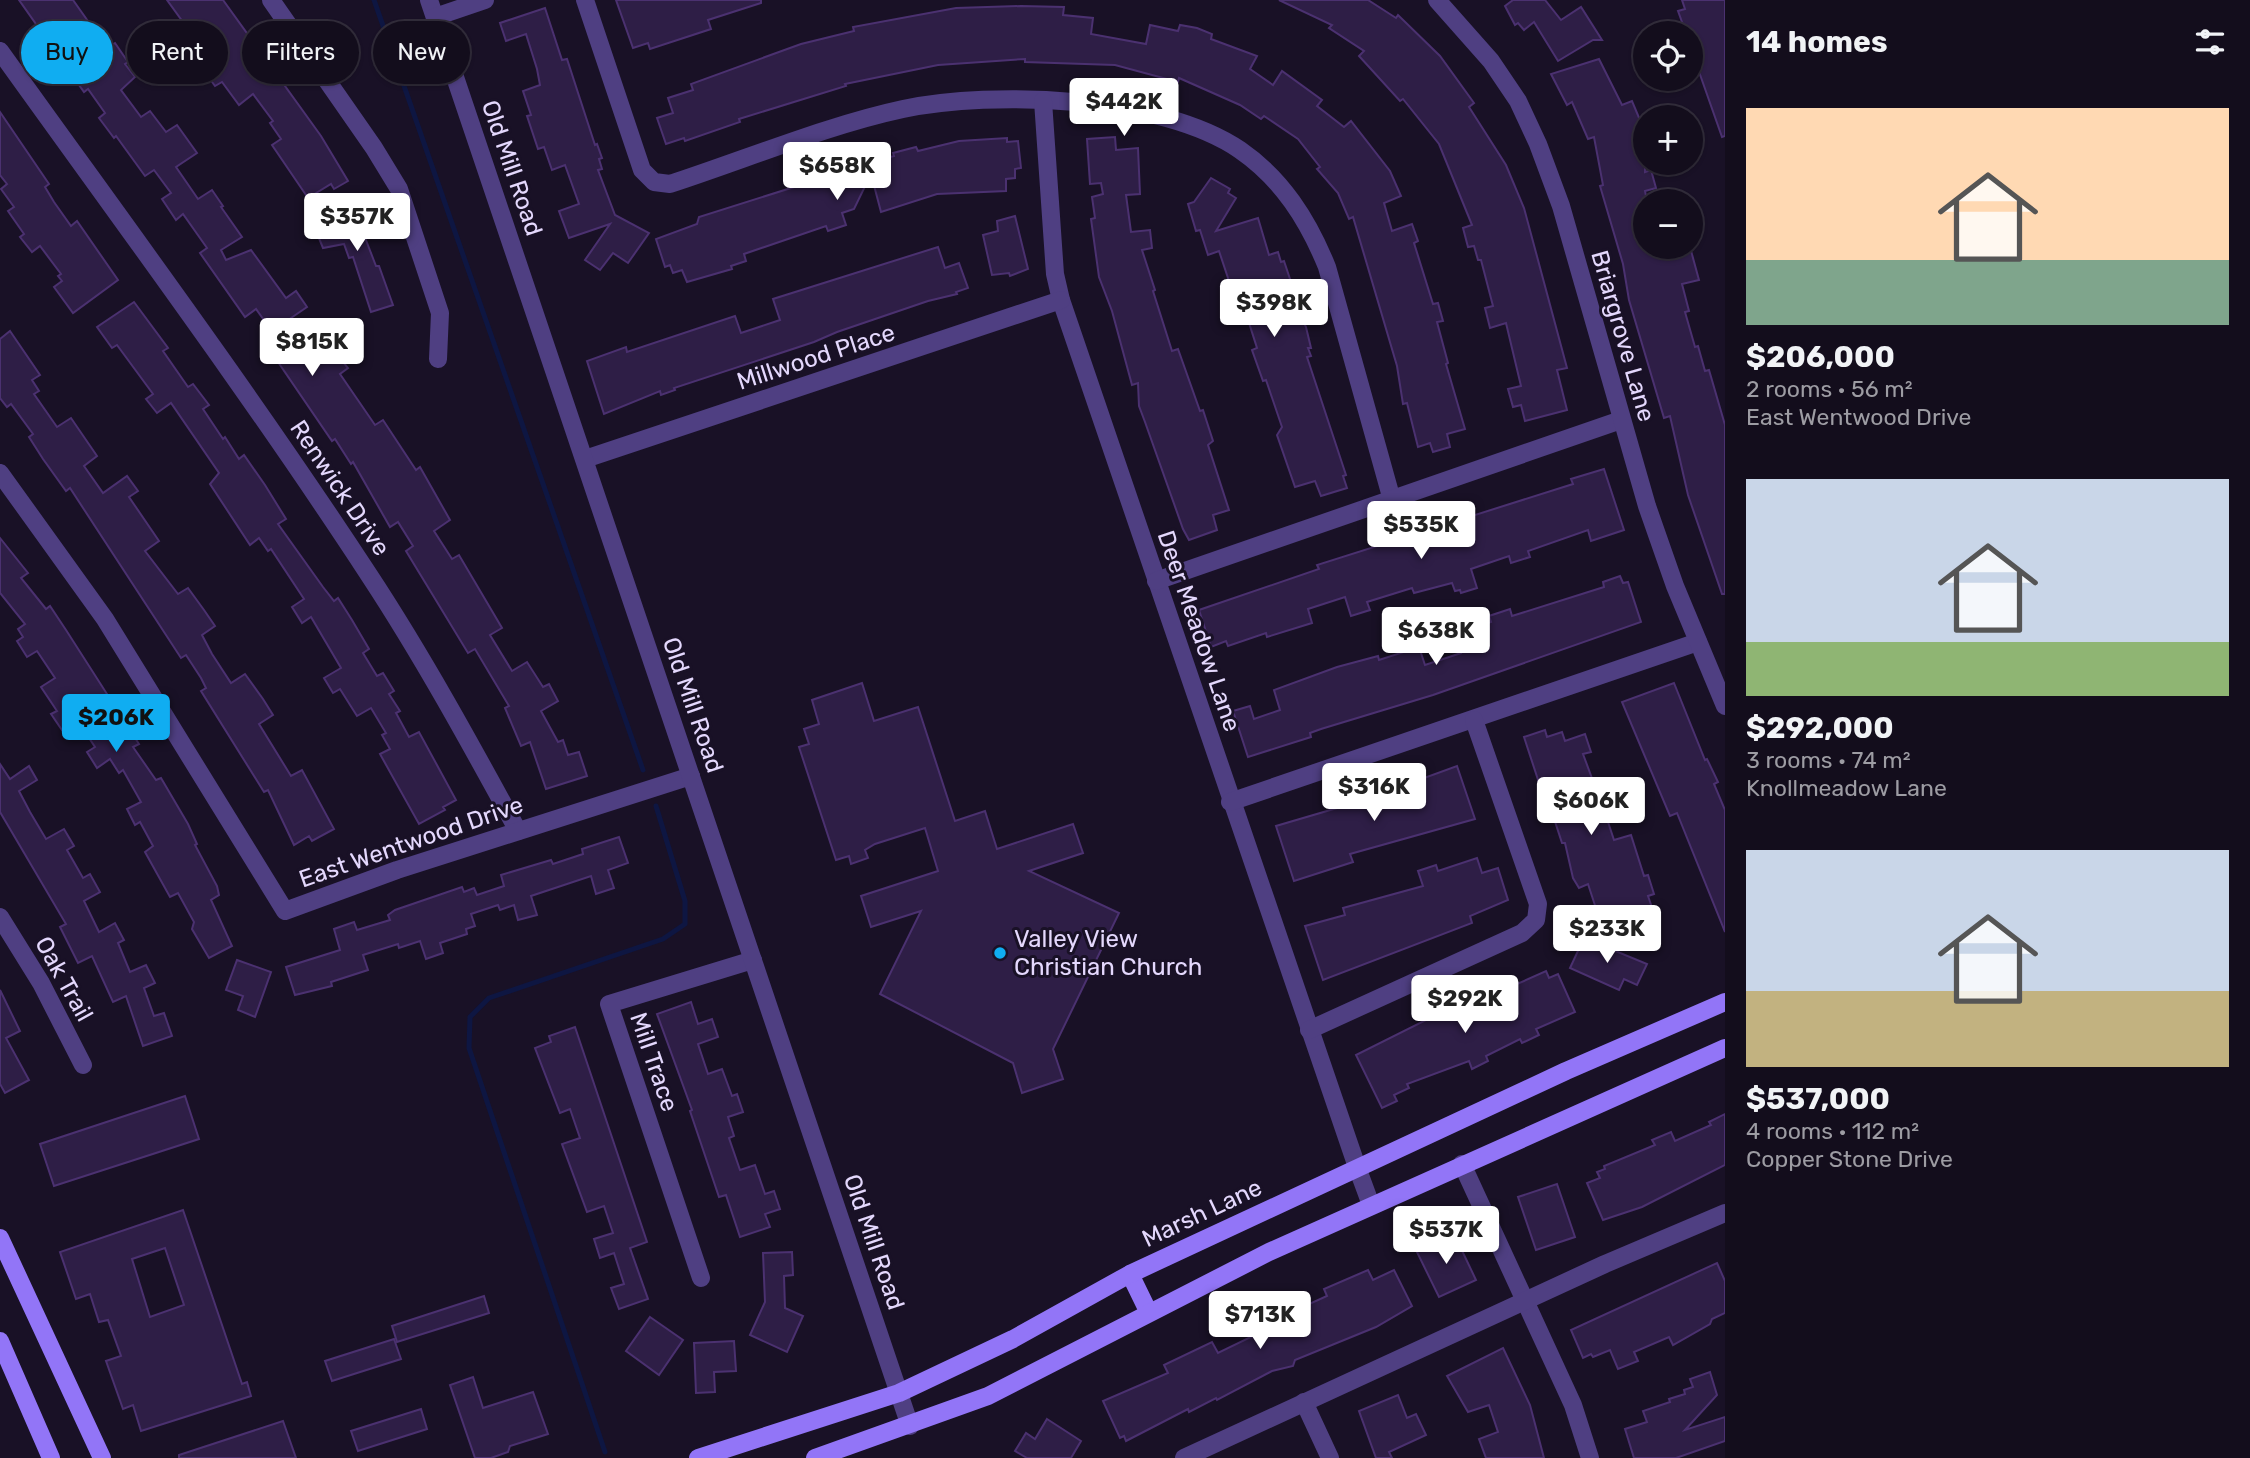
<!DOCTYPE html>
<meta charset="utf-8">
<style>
body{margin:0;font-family:Rubik,sans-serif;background:#201b29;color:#f1f3f6;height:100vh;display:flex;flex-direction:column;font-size:26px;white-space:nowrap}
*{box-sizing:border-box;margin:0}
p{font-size:23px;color:#9d9ca3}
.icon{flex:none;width:38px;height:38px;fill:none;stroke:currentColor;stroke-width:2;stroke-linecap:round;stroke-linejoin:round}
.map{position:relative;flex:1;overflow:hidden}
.panel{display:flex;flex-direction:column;background:#130d1c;width:525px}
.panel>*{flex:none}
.hud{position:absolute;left:21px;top:21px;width:665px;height:63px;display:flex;gap:14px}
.buttons{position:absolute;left:1633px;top:21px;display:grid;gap:14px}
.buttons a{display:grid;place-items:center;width:70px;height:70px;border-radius:50%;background:#130d1c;box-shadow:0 2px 5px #0004,0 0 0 2px #322d3b;font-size:35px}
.price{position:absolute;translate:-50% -60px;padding:0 16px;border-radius:7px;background:#fff;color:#222;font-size:23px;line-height:46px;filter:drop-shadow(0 2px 4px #0008)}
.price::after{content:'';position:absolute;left:50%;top:42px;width:21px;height:16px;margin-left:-10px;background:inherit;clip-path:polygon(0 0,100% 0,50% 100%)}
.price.on{background:#10adf1;color:#111}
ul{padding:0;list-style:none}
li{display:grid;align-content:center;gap:14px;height:371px;padding:0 21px}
li span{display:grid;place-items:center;height:217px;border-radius:0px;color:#555}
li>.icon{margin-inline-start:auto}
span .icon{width:126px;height:126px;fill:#fffc;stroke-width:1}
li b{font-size:30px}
h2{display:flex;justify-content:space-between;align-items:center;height:84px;padding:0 21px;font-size:30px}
.chip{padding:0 24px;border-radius:32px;background:#130d1c;box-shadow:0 2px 5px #0004,0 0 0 2px #322d3b;font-size:24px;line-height:63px}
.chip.on{background:#10adf1;color:#111}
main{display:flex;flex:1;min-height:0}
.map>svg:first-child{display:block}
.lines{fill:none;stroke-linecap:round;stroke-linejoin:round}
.stream{stroke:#0e1642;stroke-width:5}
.building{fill:#2e1e46;stroke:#4b3170;stroke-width:2;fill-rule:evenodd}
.minor{stroke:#4f3f82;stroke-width:18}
.tertiary{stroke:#4f3f82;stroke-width:18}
.secondary{stroke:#9275f7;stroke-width:18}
.poi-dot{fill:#10adf1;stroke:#191126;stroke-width:2.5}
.labels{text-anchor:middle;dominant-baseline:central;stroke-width:6;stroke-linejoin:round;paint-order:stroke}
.street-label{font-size:24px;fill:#e4d8fd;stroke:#191126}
.poi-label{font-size:24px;fill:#e4d8fd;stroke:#191126;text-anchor:start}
</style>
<main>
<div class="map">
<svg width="1725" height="1458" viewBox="0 0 1725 1458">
<rect width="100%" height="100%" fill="#191126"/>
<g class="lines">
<g class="stream">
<polyline points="374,0 643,770"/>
<polyline points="605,1452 469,1048 470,1017 489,998 663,939 685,924 685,901 656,806"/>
</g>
</g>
<g class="building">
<polygon points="19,0 73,0 107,48 115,43 128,62 125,64 135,77 121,90 141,117 150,111 166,132 177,125 197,153 176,167 198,199 212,190 223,206 221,207 242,237 221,250 226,260 251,250 286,298 296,291 307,307 291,318 309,345 315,341 327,358 335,352 348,368 340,374 375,425 383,420 416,470 420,467 450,520 434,531 452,559 459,555 502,628 490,635 512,671 527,662 543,687 549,684 558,701 541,711 558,742 563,740 568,755 579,752 587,776 546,789 530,742 521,746 505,708 509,706 475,649 468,653 406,551 413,546 398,522 390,527 353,462 351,464 335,439 332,441 263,340 273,333 256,309 245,317 200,253 207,248 183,214 176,220 162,199 171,193 154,170 145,176 116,136 114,138 99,118 105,113 88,89 84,92"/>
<polygon points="167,0 223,0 321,136 348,181 334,189 331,184 308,198 272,145 281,139 270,123 273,121 253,94 239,105 222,82 215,86 197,61 204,57 198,49 201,47"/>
<polygon points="616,0 761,0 761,3 708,20 711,29 650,49 648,43 633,48"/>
<polygon points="1279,0 1368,0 1396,18 1398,15 1440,56 1474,103 1469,107 1506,165 1524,208 1567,368 1557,370 1567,410 1525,421 1521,405 1513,407 1508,389 1521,386 1506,323 1490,328 1485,308 1493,306 1481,260 1478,260 1474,246 1468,247 1463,228 1472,225 1439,144 1403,99 1400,101 1359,56 1364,51 1329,28 1332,25"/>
<polygon points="1513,0 1545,0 1561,20 1581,7 1602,40 1593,40 1558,61 1534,22 1524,30 1518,23 1515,25 1505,6"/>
<polygon points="1682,0 1725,0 1725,136 1722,137 1697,66 1690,47 1690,33 1686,33 1678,11 1685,9"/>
<polygon points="1021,6 1064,7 1063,15 1093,18 1091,34 1146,44 1150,25 1178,31 1180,25 1197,28 1212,34 1211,39 1257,56 1250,69 1273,85 1282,71 1322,100 1317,106 1344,127 1351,121 1390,171 1401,196 1384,203 1392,231 1412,224 1418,241 1414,243 1433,304 1438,303 1443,321 1437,322 1448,363 1446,364 1465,429 1447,434 1450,447 1433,452 1430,443 1418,447 1407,403 1403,404 1397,366 1353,217 1349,219 1338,193 1317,169 1320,167 1298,139 1264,116 1261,119 1240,105 1179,78 1178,82 1115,65 1025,62 1025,59 938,65 845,84 846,86 739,119 740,122 685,141 684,138 666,144 657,118 673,113 668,98 693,90 691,84 801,44 854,31 853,27 956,8"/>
<polygon points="545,8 562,60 567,59 595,145 597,144 602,158 599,159 602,169 598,170 615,215 649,233 628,263 613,253 600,270 585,260 610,224 569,238 559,211 579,204 565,165 552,170 544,147 538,149 527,116 531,115 523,91 540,85 537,69 526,34 506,41 500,23"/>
<polygon points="1599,59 1622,105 1632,101 1645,132 1645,172 1651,170 1656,188 1645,191 1647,201 1645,247 1690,247 1699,280 1682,284 1689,311 1685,312 1695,347 1698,346 1705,371 1709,370 1725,425 1725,594 1722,594 1688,495 1670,416 1664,418 1629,300 1623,264 1600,186 1603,185 1594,137 1588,139 1572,102 1567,105 1551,74"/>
<polygon points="0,112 49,184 45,187 54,202 71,226 77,221 118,280 73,313 54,287 62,281 58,276 61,274 40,246 32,252 20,237 24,234 8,211 14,207 1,189 7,184 0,175"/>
<polygon points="1115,137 1116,150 1138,148 1140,194 1126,195 1131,232 1150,230 1152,248 1142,250 1155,290 1153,291 1172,351 1178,349 1200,411 1203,410 1213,441 1208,445 1229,510 1213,515 1217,530 1189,540 1183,529 1145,422 1139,406 1138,383 1132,385 1112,311 1099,277 1091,219 1095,218 1092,197 1103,194 1101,183 1090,184 1087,139"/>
<polygon points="1007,138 1007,142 1018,141 1021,168 1015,169 1015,178 1006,179 1006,191 937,194 881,212 871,174 854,209 842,213 846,225 828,231 826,226 744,254 746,261 731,266 732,269 687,282 682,270 673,273 670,265 665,267 656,239 697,224 699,217 829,176 828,173 894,156 893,153 916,147 918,151 959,141"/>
<polygon points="1211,178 1230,189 1228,193 1236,198 1216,231 1258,218 1269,255 1278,252 1281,262 1284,261 1292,285 1287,286 1306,327 1311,348 1308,348 1311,356 1307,357 1346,475 1343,476 1347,488 1321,496 1315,481 1295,487 1277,435 1282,427 1266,380 1263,381 1252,350 1257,348 1242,301 1228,305 1221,287 1230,284 1219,251 1208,255 1200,230 1196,231 1188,204 1194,202"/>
<polygon points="364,206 374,232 364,235 376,266 379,266 393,305 371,312 353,257 349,258 344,244 323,248 314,226"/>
<polygon points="1015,216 1028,269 1010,276 1009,273 992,275 983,235 998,231 997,221"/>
<polygon points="938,247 945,268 959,263 968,288 956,292 957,294 928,301 837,332 814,342 674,388 675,390 661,395 660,391 604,414 587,361 626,347 627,352 735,316 741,333 780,320 773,299"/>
<polygon points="134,302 168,348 163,351 188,387 193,384 209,405 203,409 223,439 225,437 239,459 244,455 265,485 286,519 278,524 323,587 334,601 338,598 352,620 369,649 363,653 377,676 383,673 394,691 389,694 400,711 396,713 409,737 419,732 456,800 443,807 445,810 419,824 380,754 390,749 382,735 386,733 371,708 357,716 340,689 333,693 324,678 341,668 311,617 302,623 292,607 304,599 271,549 268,551 259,538 250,545 210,484 219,473 171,403 157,413 146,399 153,394 117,345 112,348 97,327"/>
<polygon points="10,331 40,375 32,380 39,391 34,394 57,427 71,418 97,456 84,466 103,493 127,476 138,491 129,497 159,541 145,551 178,594 188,588 204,610 215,626 202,635 212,654 231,683 245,674 263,699 273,715 259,724 291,776 302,770 334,829 312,841 309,836 294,845 268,790 264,792 201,691 206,688 201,678 186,655 181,658 70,488 66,491 43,459 29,437 33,434 11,404 7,407 0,398 0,339"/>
<polygon points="1604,469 1624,530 1591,541 1588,530 1528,551 1530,557 1511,563 1509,556 1471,569 1477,588 1461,593 1460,590 1455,591 1452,583 1414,593 1412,588 1367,602 1370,610 1351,616 1345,597 1308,609 1312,623 1267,637 1266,633 1228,646 1226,641 1211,647 1199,610 1319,569 1317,565 1573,484 1571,479"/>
<polygon points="0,538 28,573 21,578 46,609 50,606 66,630 139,744 133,747 156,780 161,778 188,824 197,844 195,845 217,886 219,895 211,900 232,946 209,958 192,929 194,922 178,893 170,897 145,852 153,846 140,822 135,825 127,809 141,802 123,770 119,773 110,759 97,768 87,752 95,747 77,720 62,730 51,714 57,711 41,687 55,678 37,651 27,657 17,641 23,637 18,629 25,624 0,593"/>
<polygon points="1620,576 1623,583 1628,582 1641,622 1433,695 1321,729 1310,733 1311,737 1248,757 1233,711 1250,706 1254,719 1280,710 1274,690 1337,667 1378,656 1379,660 1419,647 1425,665 1461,653 1455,636 1491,622 1489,616 1510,609 1512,616 1604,587 1603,582"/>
<polygon points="862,683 874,721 918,707 955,821 985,811 997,849 1073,824 1083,853 1029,871 1119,913 1053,1049 1063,1079 1022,1093 1013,1063 880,994 921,911 871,927 861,896 938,871 925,828 875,844 865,850 868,858 851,864 849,856 836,860 799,747 809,744 804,729 819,724 812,700"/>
<polygon points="1674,683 1705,760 1707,759 1718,782 1714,784 1725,810 1725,932 1677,813 1670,816 1622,702"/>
<polygon points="1545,730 1547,737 1562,732 1565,741 1585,734 1591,752 1583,754 1593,781 1576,786 1587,819 1605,813 1614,840 1631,835 1644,876 1648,875 1654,894 1648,896 1657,922 1606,939 1588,884 1579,888 1573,878 1565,843 1562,843 1546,794 1543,795 1524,737"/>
<polygon points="0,764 10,779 29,766 37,780 19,791 30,812 46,839 64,829 74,846 67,850 83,878 90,874 100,892 84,901 99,932 115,923 124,940 118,943 130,972 146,965 155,983 144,988 154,1016 164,1013 172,1036 143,1046 126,996 113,1002 92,956 78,963 60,927 66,924 0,812"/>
<polygon points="1457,766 1475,819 1350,854 1353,862 1294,881 1276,826 1361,801"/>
<polygon points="619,837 628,863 608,870 614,888 596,894 591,876 531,896 537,915 518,920 514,905 500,910 498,905 471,914 475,926 466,929 467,934 440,943 443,953 426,959 420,941 399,948 398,944 363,955 368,970 331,982 332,986 295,995 286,967 340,950 334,929 354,922 357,930 390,920 388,915 395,910 462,887 464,892 474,888 477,895 504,886 501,875 551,860 553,864 583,854 582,849"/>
<polygon points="1477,858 1482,873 1498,868 1508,900 1470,916 1472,923 1323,980 1305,926 1345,915 1343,908 1423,886 1418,871 1436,865 1438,871"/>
<polygon points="1584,938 1647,964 1637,985 1624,979 1619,990 1570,968"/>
<polygon points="237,960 271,972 255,1017 238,1010 243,996 226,990"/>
<polygon points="1546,971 1549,978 1558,974 1575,1012 1536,1029 1539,1035 1522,1043 1520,1039 1486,1056 1488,1061 1472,1069 1469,1061 1407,1084 1409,1088 1394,1095 1397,1101 1382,1108 1356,1055 1440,1013 1457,1009 1513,981 1515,985"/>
<polygon points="0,990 20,1031 6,1038 29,1080 5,1093 0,1084"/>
<polygon points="691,1002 698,1024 712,1019 718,1037 698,1044 708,1074 722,1069 732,1096 737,1094 743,1112 728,1117 734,1136 729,1138 740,1170 755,1165 765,1194 774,1191 780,1209 765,1214 770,1227 740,1237 726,1195 719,1197 690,1111 692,1110 657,1014"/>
<polygon points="575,1027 647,1242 630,1248 648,1299 619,1309 611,1288 624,1284 614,1253 600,1258 594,1239 613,1233 604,1206 587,1212 562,1144 580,1138 570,1109 560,1113 535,1048 551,1042 549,1036"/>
<polygon points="185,1096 199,1139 54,1186 40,1144"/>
<polygon points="1725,1114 1725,1165 1642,1207 1603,1220 1587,1183 1600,1178 1597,1172 1605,1169 1604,1166 1655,1145 1652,1140 1671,1132 1675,1141 1711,1125 1709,1122"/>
<polygon points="1557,1184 1575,1237 1536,1250 1518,1197"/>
<path d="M183,1210L242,1384L247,1382L251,1396L141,1431L133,1405L123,1409L106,1361L121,1356L108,1320L99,1322L90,1294L76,1299L60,1252ZM165,1248L184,1305L150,1317L132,1259Z"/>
<polygon points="1456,1238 1476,1280 1439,1297 1416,1250 1433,1242 1436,1247"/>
<polygon points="792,1252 793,1275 784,1276 785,1308 803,1316 787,1352 750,1335 765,1302 763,1253"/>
<polygon points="1717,1263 1725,1281 1725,1313 1712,1319 1710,1324 1673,1345 1669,1337 1634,1352 1638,1361 1618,1369 1610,1350 1593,1357 1591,1354 1583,1358 1571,1330"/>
<polygon points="1368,1270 1373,1280 1394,1270 1412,1306 1376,1327 1295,1360 1293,1366 1272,1371 1217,1400 1216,1398 1189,1412 1188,1409 1126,1441 1124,1436 1120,1438 1103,1401 1168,1373 1164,1365 1212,1342 1218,1353 1255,1335 1248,1319 1289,1300 1294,1311 1327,1296 1324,1289"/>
<polygon points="484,1296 489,1313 397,1342 392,1326"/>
<polygon points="650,1317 683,1340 659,1375 626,1351"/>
<polygon points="394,1339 401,1359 332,1381 325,1361"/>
<polygon points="734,1341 736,1371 714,1372 715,1392 696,1393 694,1343"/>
<polygon points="1503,1348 1530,1405 1544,1458 1486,1458 1479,1439 1498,1432 1489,1405 1468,1412 1447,1376"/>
<polygon points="1710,1372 1717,1395 1685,1430 1725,1417 1725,1441 1676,1458 1634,1458 1625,1429 1647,1422 1643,1411 1670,1402 1669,1399 1685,1394 1684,1390 1693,1387 1690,1379"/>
<polygon points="473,1377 483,1408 533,1392 548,1434 510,1446 508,1452 491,1458 475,1458 450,1385"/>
<polygon points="1398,1395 1407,1418 1416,1414 1426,1435 1389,1452 1392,1458 1376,1458 1359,1411"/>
<polygon points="421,1409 427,1429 358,1451 351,1431"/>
<polygon points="1047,1419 1081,1441 1071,1458 1027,1458 1015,1451 1026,1433 1035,1439"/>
<polygon points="283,1421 296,1458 179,1458 179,1455"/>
</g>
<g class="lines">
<g class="minor">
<polyline points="271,0 374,148 399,189 440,313 438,359"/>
<path d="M585,0L642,170L654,182L670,184C744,160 828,125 903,109C994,90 1161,96 1240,150C1282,179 1308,220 1327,267L1392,500"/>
<path d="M0,51C124,224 252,396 369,575C423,657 471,745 518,831"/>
<polyline points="1043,101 1055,274 1061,300 1357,1167"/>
<polyline points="585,459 1061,300"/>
<polyline points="0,473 105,619 285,911 397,870 691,776"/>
<polyline points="1156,581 1621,420"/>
<polyline points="1230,802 1698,642"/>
<polyline points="0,917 41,983 83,1065"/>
<polyline points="1309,1030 1522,933 1536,920 1538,904 1474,720"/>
<polyline points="1462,1164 1573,1405 1590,1458"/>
<polyline points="701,1278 609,1004 753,960"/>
<polyline points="1304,1402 1330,1458"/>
<polyline points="1184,1458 1605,1264 1725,1213"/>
</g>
<g class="tertiary">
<polyline points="429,0 910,1426"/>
<polyline points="1437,0 1491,61 1518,101 1538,144 1561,206 1647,506 1675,586 1725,706"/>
<polyline points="435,17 485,0"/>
<polyline points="1357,1167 1371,1205"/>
</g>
<g class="secondary">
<polyline points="0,1238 102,1458"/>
<polyline points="1130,1274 1148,1311"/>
<polyline points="0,1341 51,1458"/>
<polyline points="698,1458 899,1393 1013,1339 1130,1274 1566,1071 1725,1002"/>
<polyline points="815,1458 988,1396 1269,1252 1725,1048"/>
</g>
</g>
<circle class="poi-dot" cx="1000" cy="953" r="7"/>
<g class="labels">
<g class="street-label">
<text transform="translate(512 168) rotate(71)">Old Mill Road</text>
<text transform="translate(1623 336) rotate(74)">Briargrove Lane</text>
<text transform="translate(816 357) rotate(-18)">Millwood Place</text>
<text transform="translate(340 488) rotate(56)">Renwick Drive</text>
<text transform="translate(1199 631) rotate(71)">Deer Meadow Lane</text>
<text transform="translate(693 705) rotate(71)">Old Mill Road</text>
<text transform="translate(411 842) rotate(-19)">East Wentwood Drive</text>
<text transform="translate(64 979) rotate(61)">Oak Trail</text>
<text transform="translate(654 1062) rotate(71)">Mill Trace</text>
<text transform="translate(1202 1213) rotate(-25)">Marsh Lane</text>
<text transform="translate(874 1242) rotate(71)">Old Mill Road</text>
</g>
<g class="poi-label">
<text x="1014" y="939">Valley View<tspan x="1014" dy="28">Christian Church</tspan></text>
</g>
</g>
</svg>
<div class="buttons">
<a><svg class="icon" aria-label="locate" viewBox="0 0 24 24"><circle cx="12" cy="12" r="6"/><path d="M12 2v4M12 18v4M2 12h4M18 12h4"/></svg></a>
<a>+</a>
<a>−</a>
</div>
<b class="price" style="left:1124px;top:138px">$442K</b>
<b class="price" style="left:837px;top:202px">$658K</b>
<b class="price" style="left:357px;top:253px">$357K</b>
<b class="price" style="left:1274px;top:339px">$398K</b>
<b class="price" style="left:312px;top:378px">$815K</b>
<b class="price" style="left:1421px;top:561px">$535K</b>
<b class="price" style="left:1436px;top:667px">$638K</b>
<b class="price on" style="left:116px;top:754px">$206K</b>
<b class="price" style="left:1374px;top:823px">$316K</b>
<b class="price" style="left:1591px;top:837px">$606K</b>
<b class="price" style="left:1607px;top:965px">$233K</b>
<b class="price" style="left:1465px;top:1035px">$292K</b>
<b class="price" style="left:1446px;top:1266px">$537K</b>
<b class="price" style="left:1260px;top:1351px">$713K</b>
<div class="hud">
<a class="chip on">Buy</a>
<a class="chip">Rent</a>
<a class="chip">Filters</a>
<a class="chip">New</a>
</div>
</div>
<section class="panel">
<h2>14 homes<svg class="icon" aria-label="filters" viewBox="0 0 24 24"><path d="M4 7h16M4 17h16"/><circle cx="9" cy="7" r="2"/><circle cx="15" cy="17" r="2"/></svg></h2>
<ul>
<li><span style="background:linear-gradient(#ffd9b3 70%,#7fa58c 0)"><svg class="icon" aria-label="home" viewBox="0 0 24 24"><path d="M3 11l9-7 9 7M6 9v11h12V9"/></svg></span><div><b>$206,000</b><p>2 rooms · 56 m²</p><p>East Wentwood Drive</p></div></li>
<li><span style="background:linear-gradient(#c9d6e8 75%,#8fb573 0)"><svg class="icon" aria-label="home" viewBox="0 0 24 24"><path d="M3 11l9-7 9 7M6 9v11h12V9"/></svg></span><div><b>$292,000</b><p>3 rooms · 74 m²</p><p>Knollmeadow Lane</p></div></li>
<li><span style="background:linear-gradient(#c9d6e8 65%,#c2b280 0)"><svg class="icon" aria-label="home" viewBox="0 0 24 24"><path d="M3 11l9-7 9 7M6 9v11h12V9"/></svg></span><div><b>$537,000</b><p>4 rooms · 112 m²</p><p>Copper Stone Drive</p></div></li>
</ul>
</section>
</main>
